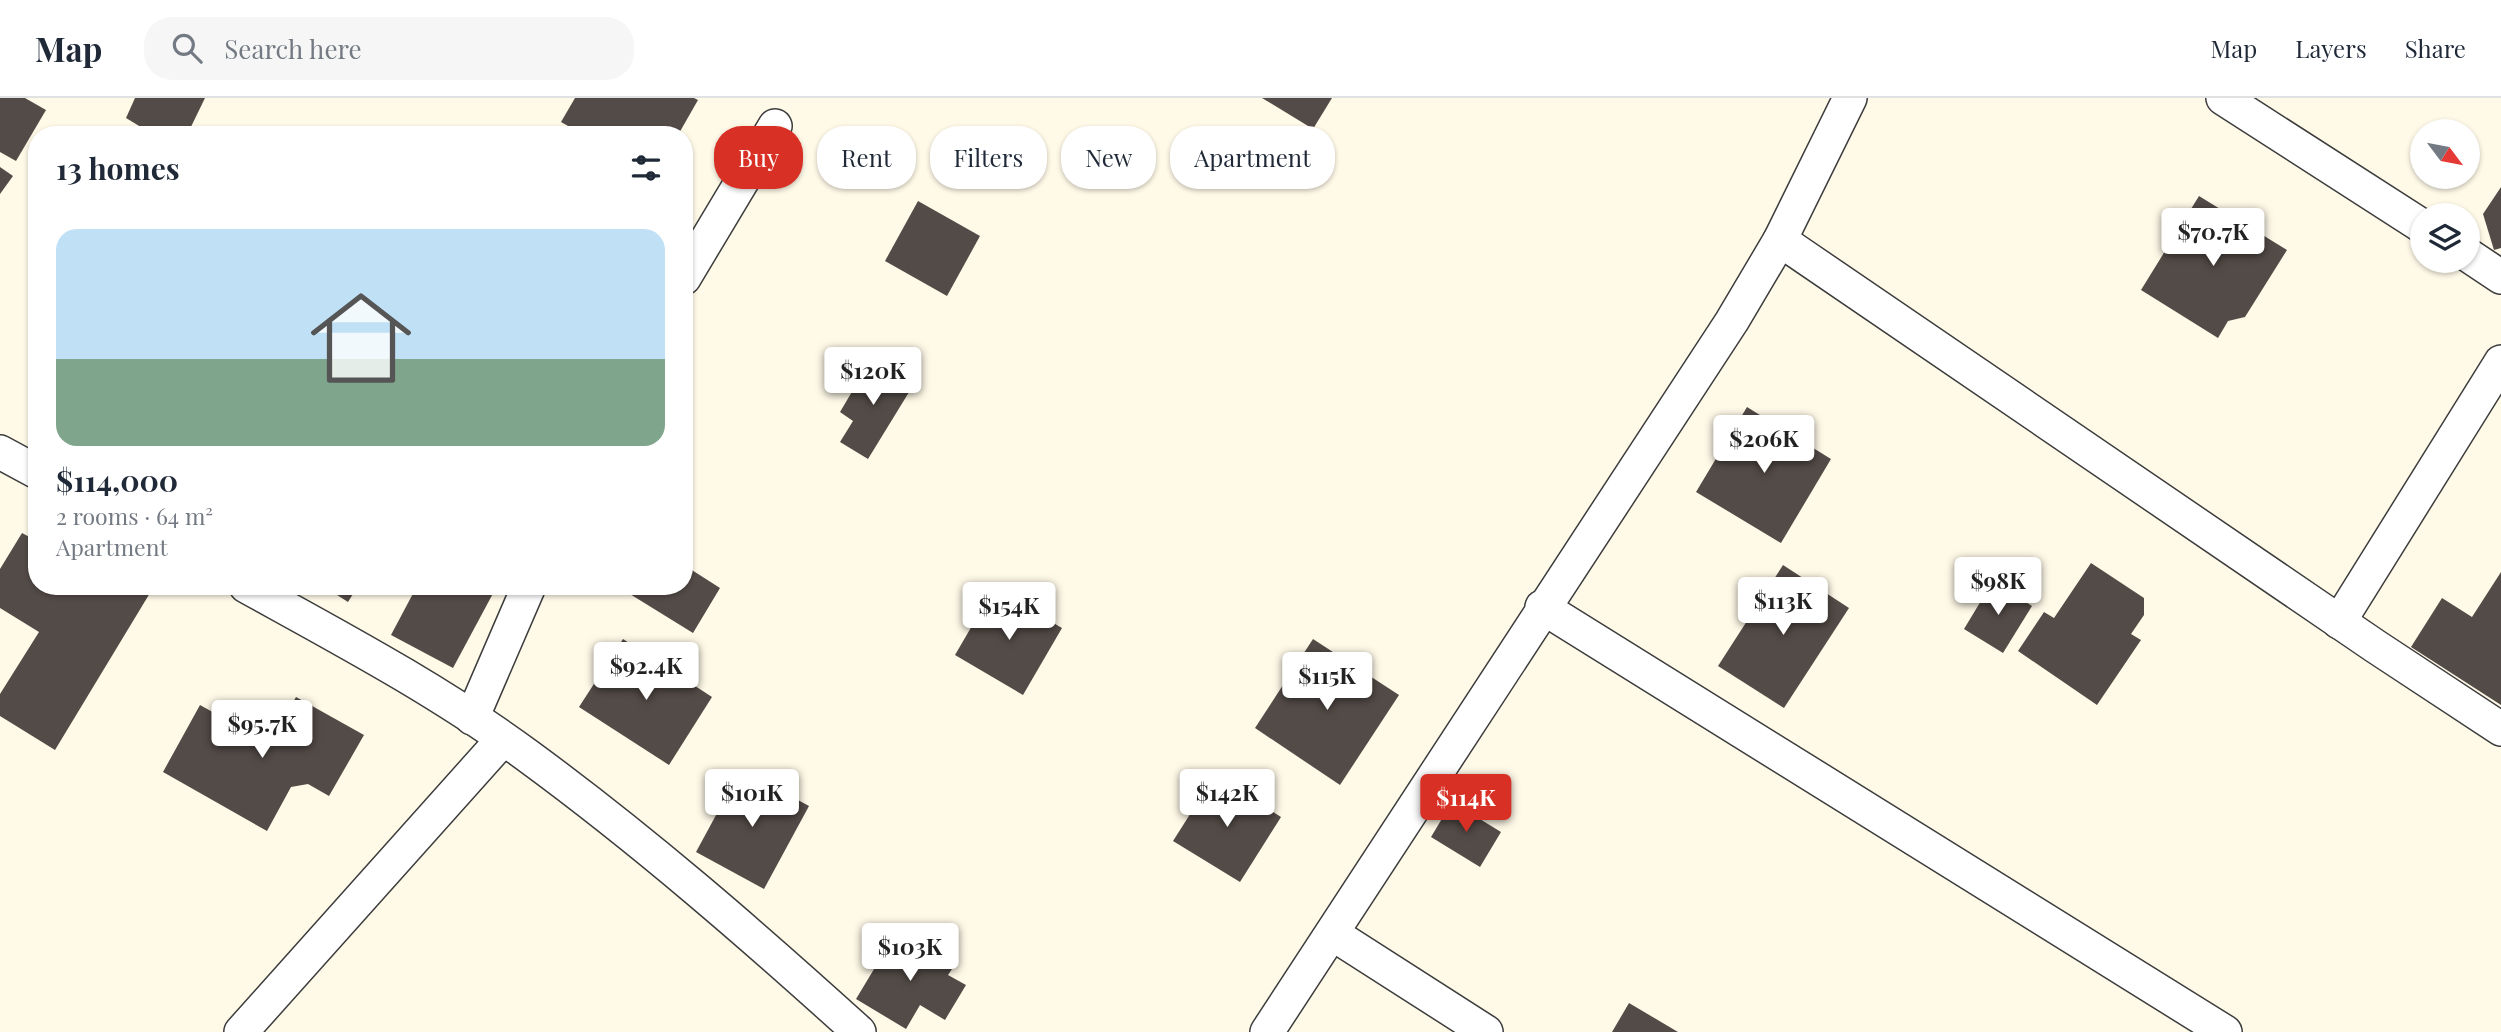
<!DOCTYPE html>
<meta charset="utf-8">
<style>
body{margin:0;font-family:"Playfair Display",serif;background:#f6f6f7;color:#1f2937;height:100vh;display:flex;flex-direction:column;font-size:26px;white-space:nowrap}
*{box-sizing:border-box;margin:0}
p{font-size:23px;color:#747a83}
.icon{flex:none;width:38px;height:38px;fill:none;stroke:currentColor;stroke-width:2;stroke-linecap:round;stroke-linejoin:round}
.map{position:relative;flex:1;overflow:hidden}
.drawer{position:absolute;left:28px;top:28px;width:665px;height:469px;display:flex;flex-direction:column;background:#fff;border-radius:28px;box-shadow:0 2px 5px #0004}
.drawer>*{flex:none}
.hud{position:absolute;left:714px;top:28px;width:665px;height:63px;display:flex;gap:14px}
.needle{width:46px;rotate:122deg}
.buttons{position:absolute;left:2410px;top:21px;display:grid;gap:14px}
.buttons a{display:grid;place-items:center;width:70px;height:70px;border-radius:50%;background:#fff;box-shadow:0 2px 5px #0004;font-size:35px}
.price{position:absolute;translate:-50% -60px;padding:0 16px;border-radius:7px;background:#fff;color:#222;font-size:23px;line-height:46px;filter:drop-shadow(0 2px 4px #0008)}
.price::after{content:'';position:absolute;left:50%;top:42px;width:21px;height:16px;margin-left:-10px;background:inherit;clip-path:polygon(0 0,100% 0,50% 100%)}
.price.active{background:#d93025;color:#fff}
ul{padding:0;list-style:none}
li{display:grid;align-content:center;gap:14px;height:371px;padding:0 28px}
li span{display:grid;place-items:center;height:217px;border-radius:21px;color:#555}
li>.icon{margin-inline-start:auto}
span .icon{width:126px;height:126px;fill:#fffc;stroke-width:1}
li b{font-size:30px}
h2{display:flex;justify-content:space-between;align-items:center;height:84px;padding:0 28px;font-size:30px}
.chip{padding:0 24px;border-radius:28px;background:#fff;box-shadow:0 2px 5px #0004;font-size:24px;line-height:63px}
.chip.active{background:#d93025;color:#fff}
header{display:flex;align-items:center;gap:42px;box-sizing:border-box;height:98px;padding:0 35px;background:#fff;border-bottom:2px solid #e0e1e3}
header strong{font-size:33px}
nav{display:flex;gap:38px;margin-inline-start:auto;font-size:24px}
.search{width:490px;height:63px;background:#f6f6f7;display:flex;align-items:center;gap:18px;box-sizing:border-box;padding:0 24px;border-radius:28px;color:#747a83;font-size:26px}
.map>svg:first-child{display:block}
.building{fill:#534b47}
.lines{fill:none;stroke-linecap:round;stroke-linejoin:round}
.street-casing{stroke:#3d3d3d;stroke-width:36}
.street{stroke:#fff;stroke-width:33}
</style>
<header>
<strong>Map</strong>
<div class="search"><svg class="icon" aria-label="search" viewBox="0 0 24 24"><circle cx="10" cy="10" r="6"/><path d="M15 15l6 6"/></svg>Search here</div>
<nav><a>Map</a><a>Layers</a><a>Share</a></nav>
</header>
<div class="map">
<svg width="2501" height="934" viewBox="0 0 2501 934">
<rect width="100%" height="100%" fill="#fffae8"/>
<g class="building">
<polygon points="0,0 25,0 46,12 16,63 0,54"/>
<polygon points="135,0 205,0 187,37 154,37 126,20"/>
<polygon points="575,0 694,0 698,2 678,37 584,37 561,24"/>
<polygon points="1262,0 1332,0 1313,31"/>
<polygon points="0,69 13,78 0,96"/>
<polygon points="2501,89 2501,150 2494,152 2483,116"/>
<polygon points="2199,98 2287,152 2245,219 2228,223 2218,240 2141,192"/>
<polygon points="918,103 980,138 947,198 885,163"/>
<polygon points="872,260 914,286 868,361 840,344 853,323 840,314"/>
<polygon points="1747,309 1831,361 1781,445 1696,394"/>
<polygon points="22,435 37,443 37,488 153,490 55,652 0,618 0,596 39,534 0,510 0,471"/>
<polygon points="2091,465 2144,500 2144,517 2131,536 2141,542 2097,607 2018,553 2044,514 2054,520"/>
<polygon points="684,467 720,490 693,535 625,493 628,488 684,488"/>
<polygon points="1783,467 1849,510 1784,610 1718,568"/>
<polygon points="2501,474 2501,607 2411,549 2442,500 2472,519"/>
<polygon points="1993,483 2032,508 2003,555 1964,531"/>
<polygon points="323,488 358,488 348,504"/>
<polygon points="417,488 497,488 453,570 391,537"/>
<polygon points="994,490 1062,530 1023,597 955,557"/>
<polygon points="623,541 712,599 669,667 579,609"/>
<polygon points="1313,541 1399,597 1340,687 1255,630"/>
<polygon points="296,599 364,637 329,698 308,686 291,689 267,733 163,674 200,607 270,646"/>
<polygon points="741,671 809,708 764,791 696,754"/>
<polygon points="1215,677 1281,719 1240,784 1173,743"/>
<polygon points="1452,704 1501,734 1480,769 1431,739"/>
<polygon points="897,833 954,868 948,877 966,887 945,922 920,907 906,931 856,901"/>
<polygon points="1629,905 1678,934 1612,934"/>
</g>
<g class="lines">
<g class="street-casing">
<g id="street">
<polyline points="2223,0 2422,128"/>
<polyline points="1780,142 2375,548 2501,631"/>
<polyline points="2468,157 2501,179"/>
<polyline points="684,180 775,28"/>
<polyline points="0,354 37,374"/>
<path d="M246,488C342,541 440,593 528,658C644,743 753,838 859,934"/>
<polyline points="1542,509 2225,934"/>
<polyline points="2339,524 2501,264"/>
<polyline points="472,620 529,488"/>
<polyline points="1333,836 1486,934"/>
<polyline points="241,934 503,641"/>
<polyline points="1267,934 1732,223 1780,142 1850,0"/>
</g>
</g>
<use href="#street" class="street"/>
</g>
</svg>
<div class="buttons">
<a><svg class="needle" viewBox="-14 -14 28 28"><path d="M0-13l5 13h-10z" fill="#e53935"/><path d="M0 13l5-13h-10z" fill="#747a83"/></svg></a>
<a><svg class="icon" aria-label="layers" viewBox="0 0 24 24"><path d="M12 4l9 5-9 5-9-5zM3 14l9 5 9-5"/></svg></a>
</div>
<b class="price" style="left:2213px;top:170px">$70.7K</b>
<b class="price" style="left:873px;top:309px">$120K</b>
<b class="price" style="left:1764px;top:377px">$206K</b>
<b class="price" style="left:1998px;top:519px">$98K</b>
<b class="price" style="left:1783px;top:539px">$113K</b>
<b class="price" style="left:1009px;top:544px">$154K</b>
<b class="price" style="left:646px;top:604px">$92.4K</b>
<b class="price" style="left:1327px;top:614px">$115K</b>
<b class="price" style="left:262px;top:662px">$95.7K</b>
<b class="price" style="left:752px;top:731px">$101K</b>
<b class="price" style="left:1227px;top:731px">$142K</b>
<b class="price active" style="left:1466px;top:736px">$114K</b>
<b class="price" style="left:910px;top:885px">$103K</b>
<div class="hud">
<a class="chip active">Buy</a>
<a class="chip">Rent</a>
<a class="chip">Filters</a>
<a class="chip">New</a>
<a class="chip">Apartment</a>
</div>
<section class="drawer">
<h2>13 homes<svg class="icon" aria-label="filters" viewBox="0 0 24 24"><path d="M4 7h16M4 17h16"/><circle cx="9" cy="7" r="2"/><circle cx="15" cy="17" r="2"/></svg></h2>
<ul>
<li><span style="background:linear-gradient(#bfe0f5 60%,#7fa58c 0)"><svg class="icon" aria-label="home" viewBox="0 0 24 24"><path d="M3 11l9-7 9 7M6 9v11h12V9"/></svg></span><div><b>$114,000</b><p>2 rooms · 64 m²</p><p>Apartment</p></div></li>
</ul>
</section>
</div>
